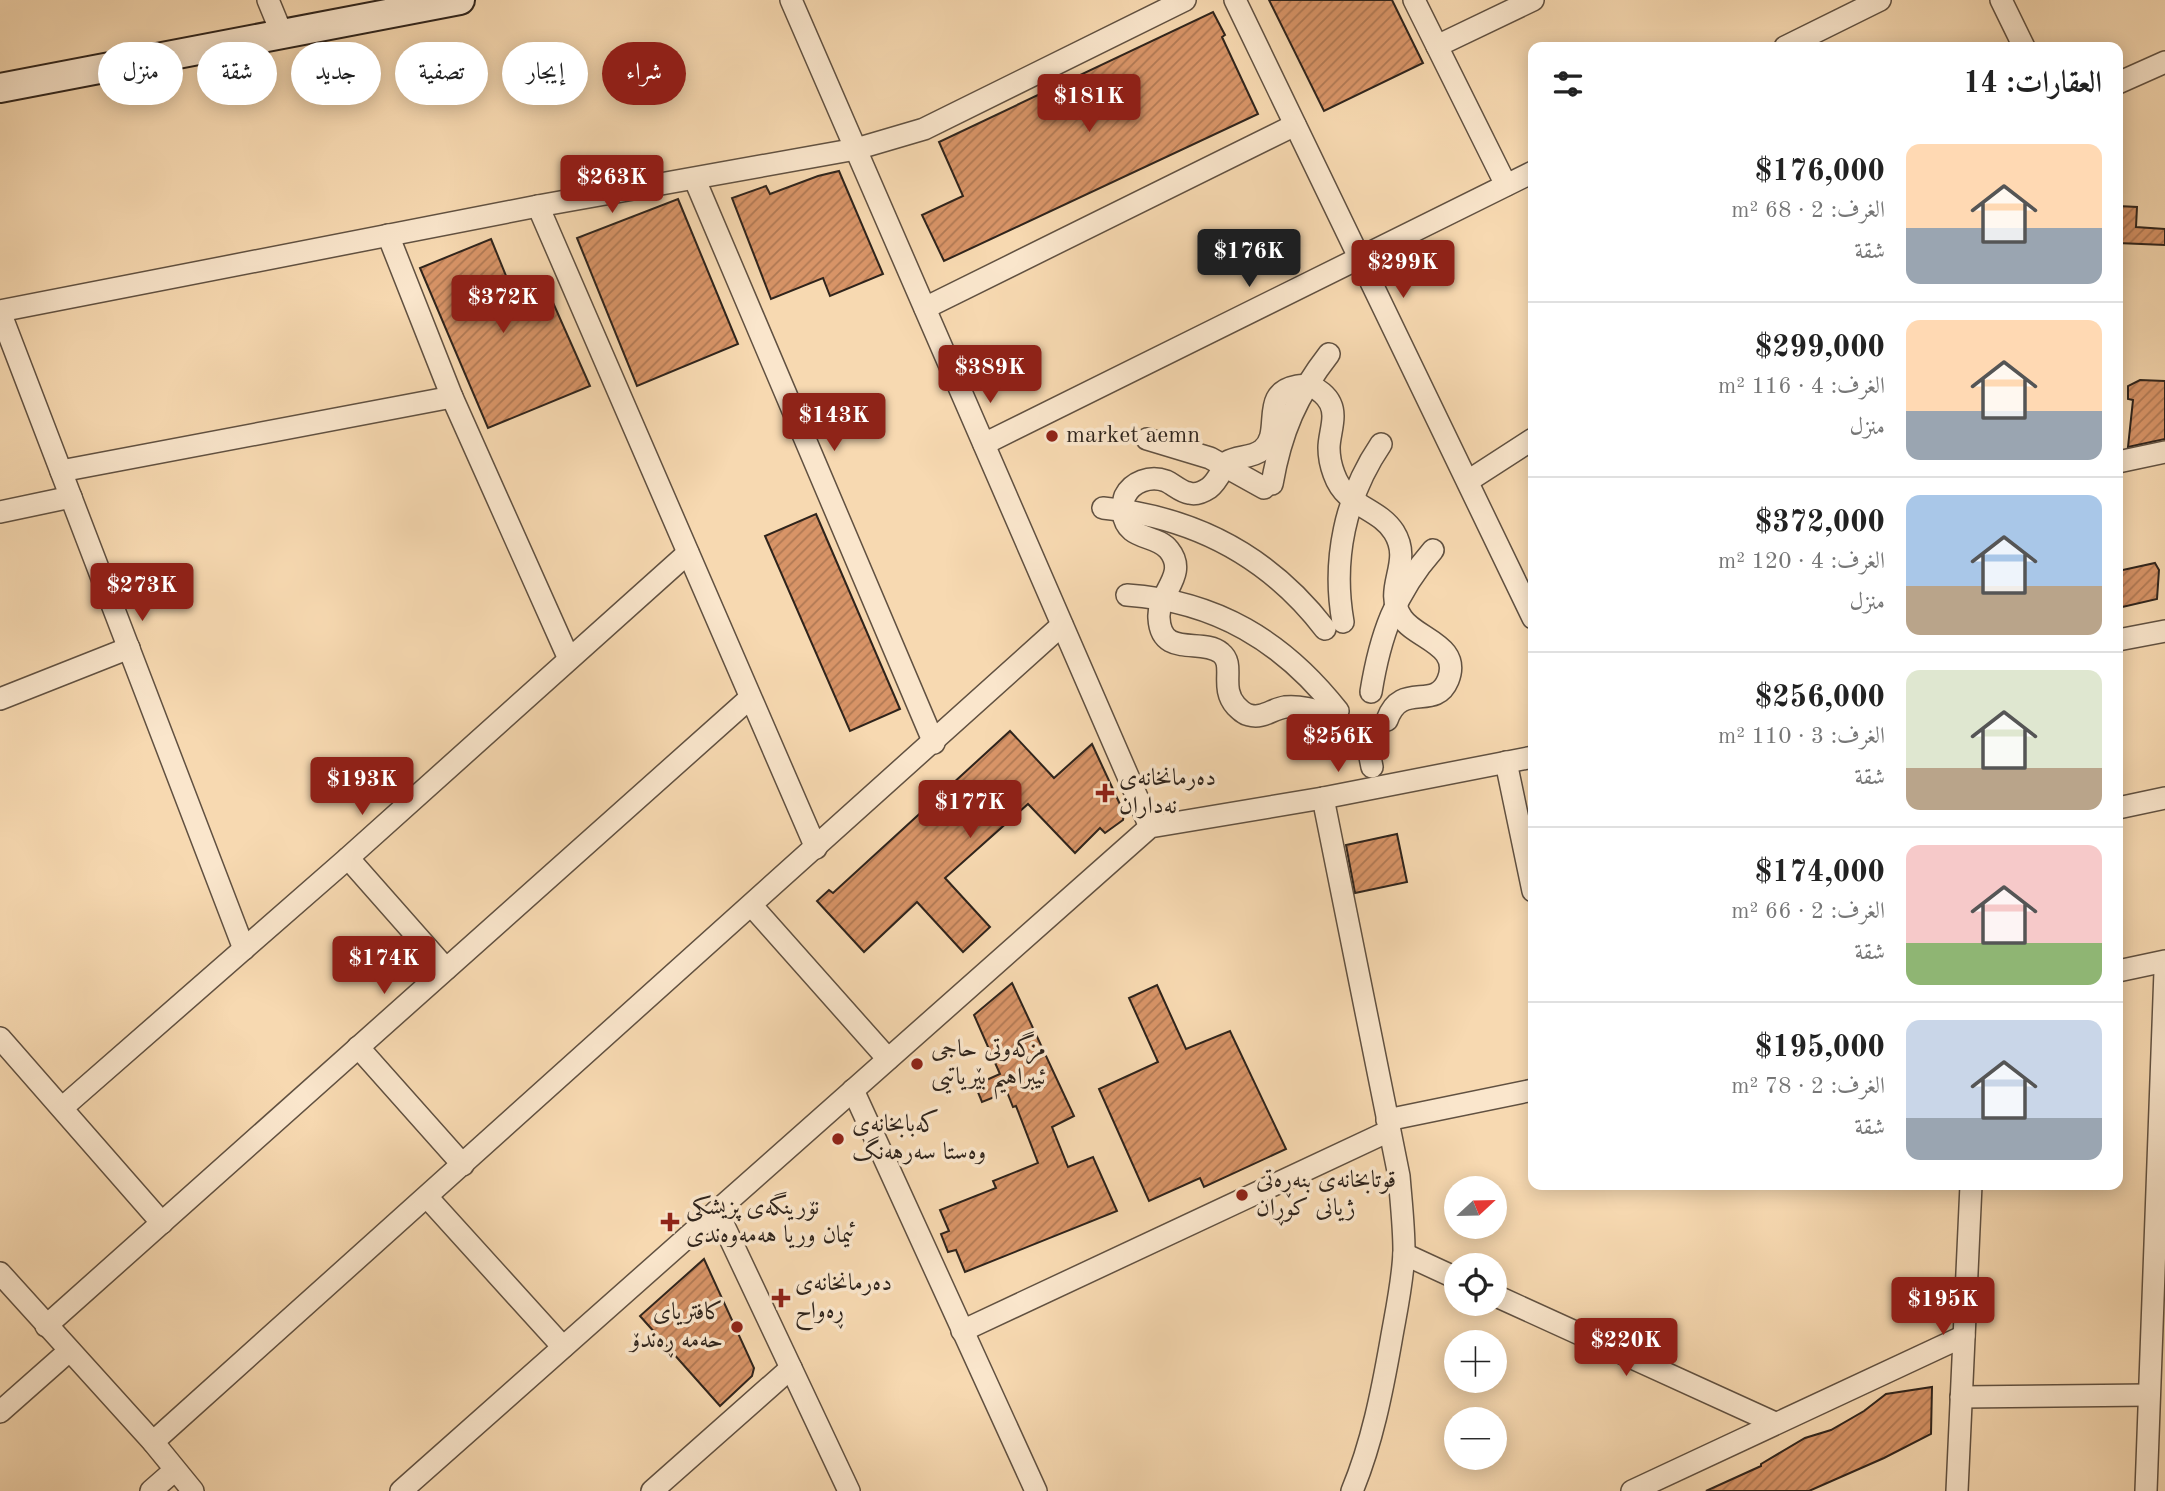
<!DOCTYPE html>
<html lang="ar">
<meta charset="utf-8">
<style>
body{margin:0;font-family:"Old Standard TT",Amiri,serif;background:#f6f6f6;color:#222;direction:rtl;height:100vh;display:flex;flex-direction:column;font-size:26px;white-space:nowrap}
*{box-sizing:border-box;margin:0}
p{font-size:23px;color:#767676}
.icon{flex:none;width:38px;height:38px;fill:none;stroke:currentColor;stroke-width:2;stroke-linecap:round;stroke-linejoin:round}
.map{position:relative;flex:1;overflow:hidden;direction:ltr}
.drawer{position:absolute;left:1528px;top:42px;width:595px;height:1148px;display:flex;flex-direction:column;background:#fff;border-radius:14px;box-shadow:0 4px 18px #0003;direction:rtl}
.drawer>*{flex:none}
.banner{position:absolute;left:21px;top:42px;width:665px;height:63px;direction:rtl;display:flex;gap:14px}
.needle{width:46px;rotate:68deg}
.controls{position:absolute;left:1444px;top:1176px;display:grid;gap:14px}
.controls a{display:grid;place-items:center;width:63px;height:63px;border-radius:50%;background:#fff;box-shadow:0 4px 18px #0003;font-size:35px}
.price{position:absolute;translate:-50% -60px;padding:0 16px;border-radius:7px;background:#8f2418;color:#fff;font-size:23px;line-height:46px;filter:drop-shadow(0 2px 4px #0008)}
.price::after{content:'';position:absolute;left:50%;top:42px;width:21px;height:16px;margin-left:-10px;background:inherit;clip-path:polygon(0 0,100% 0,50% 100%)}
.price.active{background:#222;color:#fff}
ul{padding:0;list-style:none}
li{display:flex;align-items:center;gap:21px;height:175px;padding:0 21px}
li+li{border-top:2px solid #e0e0e0}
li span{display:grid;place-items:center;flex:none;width:196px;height:140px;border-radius:14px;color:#555}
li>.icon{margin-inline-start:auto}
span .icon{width:84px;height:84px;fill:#fffc;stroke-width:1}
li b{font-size:30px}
h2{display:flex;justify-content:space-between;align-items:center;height:84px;padding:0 21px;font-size:30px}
.tag{padding:0 24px;border-radius:32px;background:#fff;box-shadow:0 4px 18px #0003;font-size:24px;line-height:63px}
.tag.active{background:#8f2418;color:#fff}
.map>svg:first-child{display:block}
.building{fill:url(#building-hatch);stroke:#2f241c;stroke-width:2}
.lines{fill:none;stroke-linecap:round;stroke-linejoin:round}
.street-casing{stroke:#615141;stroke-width:24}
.secondary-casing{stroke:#2f241c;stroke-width:32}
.street{stroke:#fae6cc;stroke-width:21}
.secondary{stroke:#fae6cc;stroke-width:28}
.poi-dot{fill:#8f2418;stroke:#fae6cc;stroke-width:2.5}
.labels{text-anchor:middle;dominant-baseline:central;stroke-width:7;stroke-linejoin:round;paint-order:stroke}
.poi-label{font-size:24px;fill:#2f241c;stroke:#fae6cc;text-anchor:start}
</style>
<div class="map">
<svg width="2165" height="1491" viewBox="0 0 2165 1491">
<defs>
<pattern id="building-hatch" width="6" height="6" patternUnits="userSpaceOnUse" patternTransform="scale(1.75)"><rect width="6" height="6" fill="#d89467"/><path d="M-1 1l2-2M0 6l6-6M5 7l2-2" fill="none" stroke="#b07954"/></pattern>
</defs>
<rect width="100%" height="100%" fill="#f7d9b1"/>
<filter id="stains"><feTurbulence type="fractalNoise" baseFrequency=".00286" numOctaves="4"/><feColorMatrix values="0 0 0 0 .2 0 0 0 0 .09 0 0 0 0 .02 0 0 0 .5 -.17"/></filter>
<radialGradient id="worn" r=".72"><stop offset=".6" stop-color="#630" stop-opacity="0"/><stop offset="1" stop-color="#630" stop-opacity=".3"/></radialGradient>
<g class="building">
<polygon points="1269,0 1392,0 1423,63 1324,111"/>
<polygon points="1213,12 1225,35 1222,37 1258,114 944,261 922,215 963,196 939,142"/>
<polygon points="839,171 883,274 830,296 823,278 771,299 732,198 766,186 770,194 818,176"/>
<polygon points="678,199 738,344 637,386 577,238"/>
<polygon points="2118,206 2137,207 2136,227 2165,229 2165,245 2118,243"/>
<polygon points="491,239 513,293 543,280 590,386 488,428 420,268"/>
<polygon points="2140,380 2165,381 2165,439 2128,447 2133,400 2128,399 2128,386"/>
<polygon points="816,514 900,709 850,731 765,536"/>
<polygon points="2155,563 2159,570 2157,599 2118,608 2118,571"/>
<polygon points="1010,731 1054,778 1092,744 1124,813 1123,820 1105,833 1100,828 1075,853 1028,804 945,878 990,927 963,952 917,902 864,952 817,901 829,890 833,893"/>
<polygon points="1397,834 1407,882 1355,893 1346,845"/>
<polygon points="1012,983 1074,1116 1052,1127 1068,1167 1093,1157 1117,1211 965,1272 956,1250 948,1252 941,1234 949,1231 940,1210 996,1188 993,1181 1038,1163 1016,1106 1013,1107 1007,1092 982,1102 975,1085 1000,1074 974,1015"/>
<polygon points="1157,985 1186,1049 1230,1031 1286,1149 1204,1187 1200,1178 1149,1201 1099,1089 1158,1062 1129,998"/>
<polygon points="704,1259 754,1368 752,1376 720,1406 640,1316"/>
<polygon points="1932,1387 1931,1434 1884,1458 1809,1491 1706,1491 1761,1466 1761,1464 1805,1438 1831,1430 1864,1411 1886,1394"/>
</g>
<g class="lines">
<g class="street-casing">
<g id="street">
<polyline points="268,0 282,34"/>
<polyline points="791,0 1150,827"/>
<polyline points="1235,0 1533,618"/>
<polyline points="1414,0 1506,185"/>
<polyline points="2001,0 2024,47"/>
<polyline points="1437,46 1533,0"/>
<polyline points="1785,47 1880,0"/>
<polyline points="2118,83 2165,62"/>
<polyline points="695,180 934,743"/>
<polyline points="538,206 816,848"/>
<polyline points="388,235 452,397 569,659"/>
<polyline points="925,308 1295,125"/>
<polyline points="0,311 538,206 856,149 924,129 1185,0"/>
<polyline points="0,312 244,949"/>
<polyline points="1147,439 1210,458 1264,488"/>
<polyline points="984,444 1533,172"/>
<polyline points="2118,462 2165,452"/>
<polyline points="61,471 452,397"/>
<polyline points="1468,481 1533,439"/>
<path d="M1272,484C1281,432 1297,395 1329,354"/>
<path d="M1103,508C1195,517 1269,556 1325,629"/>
<polyline points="0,512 71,497"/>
<path d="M1127,595C1216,601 1283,641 1338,711"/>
<path d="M1343,622C1332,560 1345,497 1381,444"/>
<polyline points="2118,640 2165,631"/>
<path d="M1371,692C1380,636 1395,593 1433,550"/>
<polyline points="0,699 129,648"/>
<path d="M1336,717C1320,712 1302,705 1285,707C1272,709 1263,719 1249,715C1244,714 1240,710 1236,706C1219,687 1236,665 1221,653C1202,637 1161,659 1159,618C1157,593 1189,575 1169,550C1156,533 1126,542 1123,512C1123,507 1123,501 1125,496C1132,482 1150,475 1166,481C1173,484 1181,492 1189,493C1196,495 1203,492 1209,488C1218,481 1221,471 1227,462C1237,456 1252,458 1262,450C1284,433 1258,393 1297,386C1316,383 1333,398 1333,416C1333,427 1329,438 1329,448C1329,457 1331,466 1334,474C1346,508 1378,507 1394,532C1414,564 1381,588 1402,618C1416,639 1462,645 1448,680C1435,712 1401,680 1387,720"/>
<polyline points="1368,747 1372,767"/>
<polyline points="1506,762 1533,891"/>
<path d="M1323,798L1399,1176C1401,1201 1404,1226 1404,1251C1403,1281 1396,1312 1391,1341C1382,1392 1372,1443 1352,1491"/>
<polyline points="2118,808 2165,798"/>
<polyline points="348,858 446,969"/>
<polyline points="752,906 888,1059"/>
<polyline points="2118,971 2165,961"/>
<polyline points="0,1038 162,1223"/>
<polyline points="358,1047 463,1165"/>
<polyline points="853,1090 1036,1491"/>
<polyline points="62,1108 348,858 688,553"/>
<polyline points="1387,1120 1533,1090"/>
<polyline points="427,1197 563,1347"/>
<polyline points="717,1211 849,1491"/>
<polyline points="1404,1254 1456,1278"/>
<polyline points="0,1273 153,1442 193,1491"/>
<polyline points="1494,1295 1775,1423"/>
<polyline points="46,1326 750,698"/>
<polyline points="962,1331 1389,1131"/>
<polyline points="1961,1397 2149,1395"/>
<polyline points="0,1412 69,1351"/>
<polyline points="153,1442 1062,625"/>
<polyline points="151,1491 175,1470"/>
<polyline points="401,1491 1150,827 1323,798 1533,757"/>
<polyline points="652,1491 791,1368"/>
<polyline points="1632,1491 1964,1336"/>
<polyline points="1957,1491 1971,1185"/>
<polyline points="2146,1491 2165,971"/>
</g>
</g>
<g class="secondary-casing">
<polyline id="secondary" points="0,88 460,0"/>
</g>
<use href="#street" class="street"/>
<use href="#secondary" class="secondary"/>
</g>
<g class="poi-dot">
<circle cx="1052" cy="436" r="7"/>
<path d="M1101.5 782.5h7v7h7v7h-7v7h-7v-7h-7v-7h7z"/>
<circle cx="917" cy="1064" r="7"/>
<circle cx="838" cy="1139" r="7"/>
<circle cx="1242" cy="1195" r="7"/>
<path d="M666.5 1211.5h7v7h7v7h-7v7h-7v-7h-7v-7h7z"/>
<path d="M777.5 1287.5h7v7h7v7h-7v7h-7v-7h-7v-7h7z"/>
<circle cx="737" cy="1327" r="7"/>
</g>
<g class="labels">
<g class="poi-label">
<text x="1066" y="436">market aemn</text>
<text x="1119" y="779">دەرمانخانەی<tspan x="1119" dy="28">نەداران</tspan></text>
<text x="931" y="1050">مزگەوتی حاجی<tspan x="931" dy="28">ئیبراهیم بێریاتیی</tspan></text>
<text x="852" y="1125">کەبابخانەی<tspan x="852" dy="28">وەستا سەرهەنگ</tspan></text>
<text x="1256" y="1181">قوتابخانەی بنەڕەتی<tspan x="1256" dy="28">ژیانی کوڕان</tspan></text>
<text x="686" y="1208">نۆرینگەی پزیشکی<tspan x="686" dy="28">ئیمان وریا هەمەوەندی</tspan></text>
<text x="795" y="1284">دەرمانخانەی<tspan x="795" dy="28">ڕەواح</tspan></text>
<text x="723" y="1313" text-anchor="end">کافتریای<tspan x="723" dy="28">حەمە ڕەندۆ</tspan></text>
</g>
</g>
<rect width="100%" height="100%" filter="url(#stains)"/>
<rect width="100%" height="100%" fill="url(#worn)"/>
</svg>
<div class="controls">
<a><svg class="needle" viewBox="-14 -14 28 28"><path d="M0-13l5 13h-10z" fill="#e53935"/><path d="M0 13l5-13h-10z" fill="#767676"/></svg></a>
<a><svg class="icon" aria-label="locate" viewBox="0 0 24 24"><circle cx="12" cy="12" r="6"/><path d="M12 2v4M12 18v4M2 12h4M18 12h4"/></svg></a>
<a>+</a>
<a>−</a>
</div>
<b class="price" style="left:1089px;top:134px">$181K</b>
<b class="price" style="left:612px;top:215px">$263K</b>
<b class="price active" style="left:1249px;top:289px">$176K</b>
<b class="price" style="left:1403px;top:300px">$299K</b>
<b class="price" style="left:503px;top:335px">$372K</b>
<b class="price" style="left:990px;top:405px">$389K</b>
<b class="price" style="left:834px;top:453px">$143K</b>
<b class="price" style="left:142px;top:623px">$273K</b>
<b class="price" style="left:1338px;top:774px">$256K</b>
<b class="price" style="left:362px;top:817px">$193K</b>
<b class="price" style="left:970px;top:840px">$177K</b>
<b class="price" style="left:384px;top:996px">$174K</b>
<b class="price" style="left:1943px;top:1337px">$195K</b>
<b class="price" style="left:1626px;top:1378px">$220K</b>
<div class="banner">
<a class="tag active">شراء</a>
<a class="tag">إيجار</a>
<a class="tag">تصفية</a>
<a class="tag">جديد</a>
<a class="tag">شقة</a>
<a class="tag">منزل</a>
</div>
<section class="drawer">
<h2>العقارات: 14<svg class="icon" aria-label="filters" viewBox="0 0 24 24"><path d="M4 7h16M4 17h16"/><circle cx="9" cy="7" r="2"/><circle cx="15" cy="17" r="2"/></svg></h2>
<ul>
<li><span style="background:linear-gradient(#ffd9b3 60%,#9aa5b1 0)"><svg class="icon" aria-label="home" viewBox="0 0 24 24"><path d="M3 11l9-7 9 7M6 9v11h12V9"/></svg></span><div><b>$176,000</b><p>الغرف: 2 · 68 m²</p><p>شقة</p></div></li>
<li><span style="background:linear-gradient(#ffd9b3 65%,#9aa5b1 0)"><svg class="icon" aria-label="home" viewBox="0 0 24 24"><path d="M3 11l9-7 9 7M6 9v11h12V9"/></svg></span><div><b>$299,000</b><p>الغرف: 4 · 116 m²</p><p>منزل</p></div></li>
<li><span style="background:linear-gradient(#a9c7e8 65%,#b9a48a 0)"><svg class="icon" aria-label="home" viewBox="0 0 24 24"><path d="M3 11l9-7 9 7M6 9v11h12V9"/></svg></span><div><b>$372,000</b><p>الغرف: 4 · 120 m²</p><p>منزل</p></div></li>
<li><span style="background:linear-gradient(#dfe7d0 70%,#b9a48a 0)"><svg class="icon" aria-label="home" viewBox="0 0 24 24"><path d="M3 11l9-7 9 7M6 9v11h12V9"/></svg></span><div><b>$256,000</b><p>الغرف: 3 · 110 m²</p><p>شقة</p></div></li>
<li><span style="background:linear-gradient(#f6c9c9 70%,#8fb573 0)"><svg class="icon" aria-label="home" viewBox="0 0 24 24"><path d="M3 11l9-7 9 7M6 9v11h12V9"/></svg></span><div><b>$174,000</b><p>الغرف: 2 · 66 m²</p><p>شقة</p></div></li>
<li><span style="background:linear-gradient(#c9d6e8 70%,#9aa5b1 0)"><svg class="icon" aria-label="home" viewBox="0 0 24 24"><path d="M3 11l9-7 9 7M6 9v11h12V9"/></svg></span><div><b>$195,000</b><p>الغرف: 2 · 78 m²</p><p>شقة</p></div></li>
</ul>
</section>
</div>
